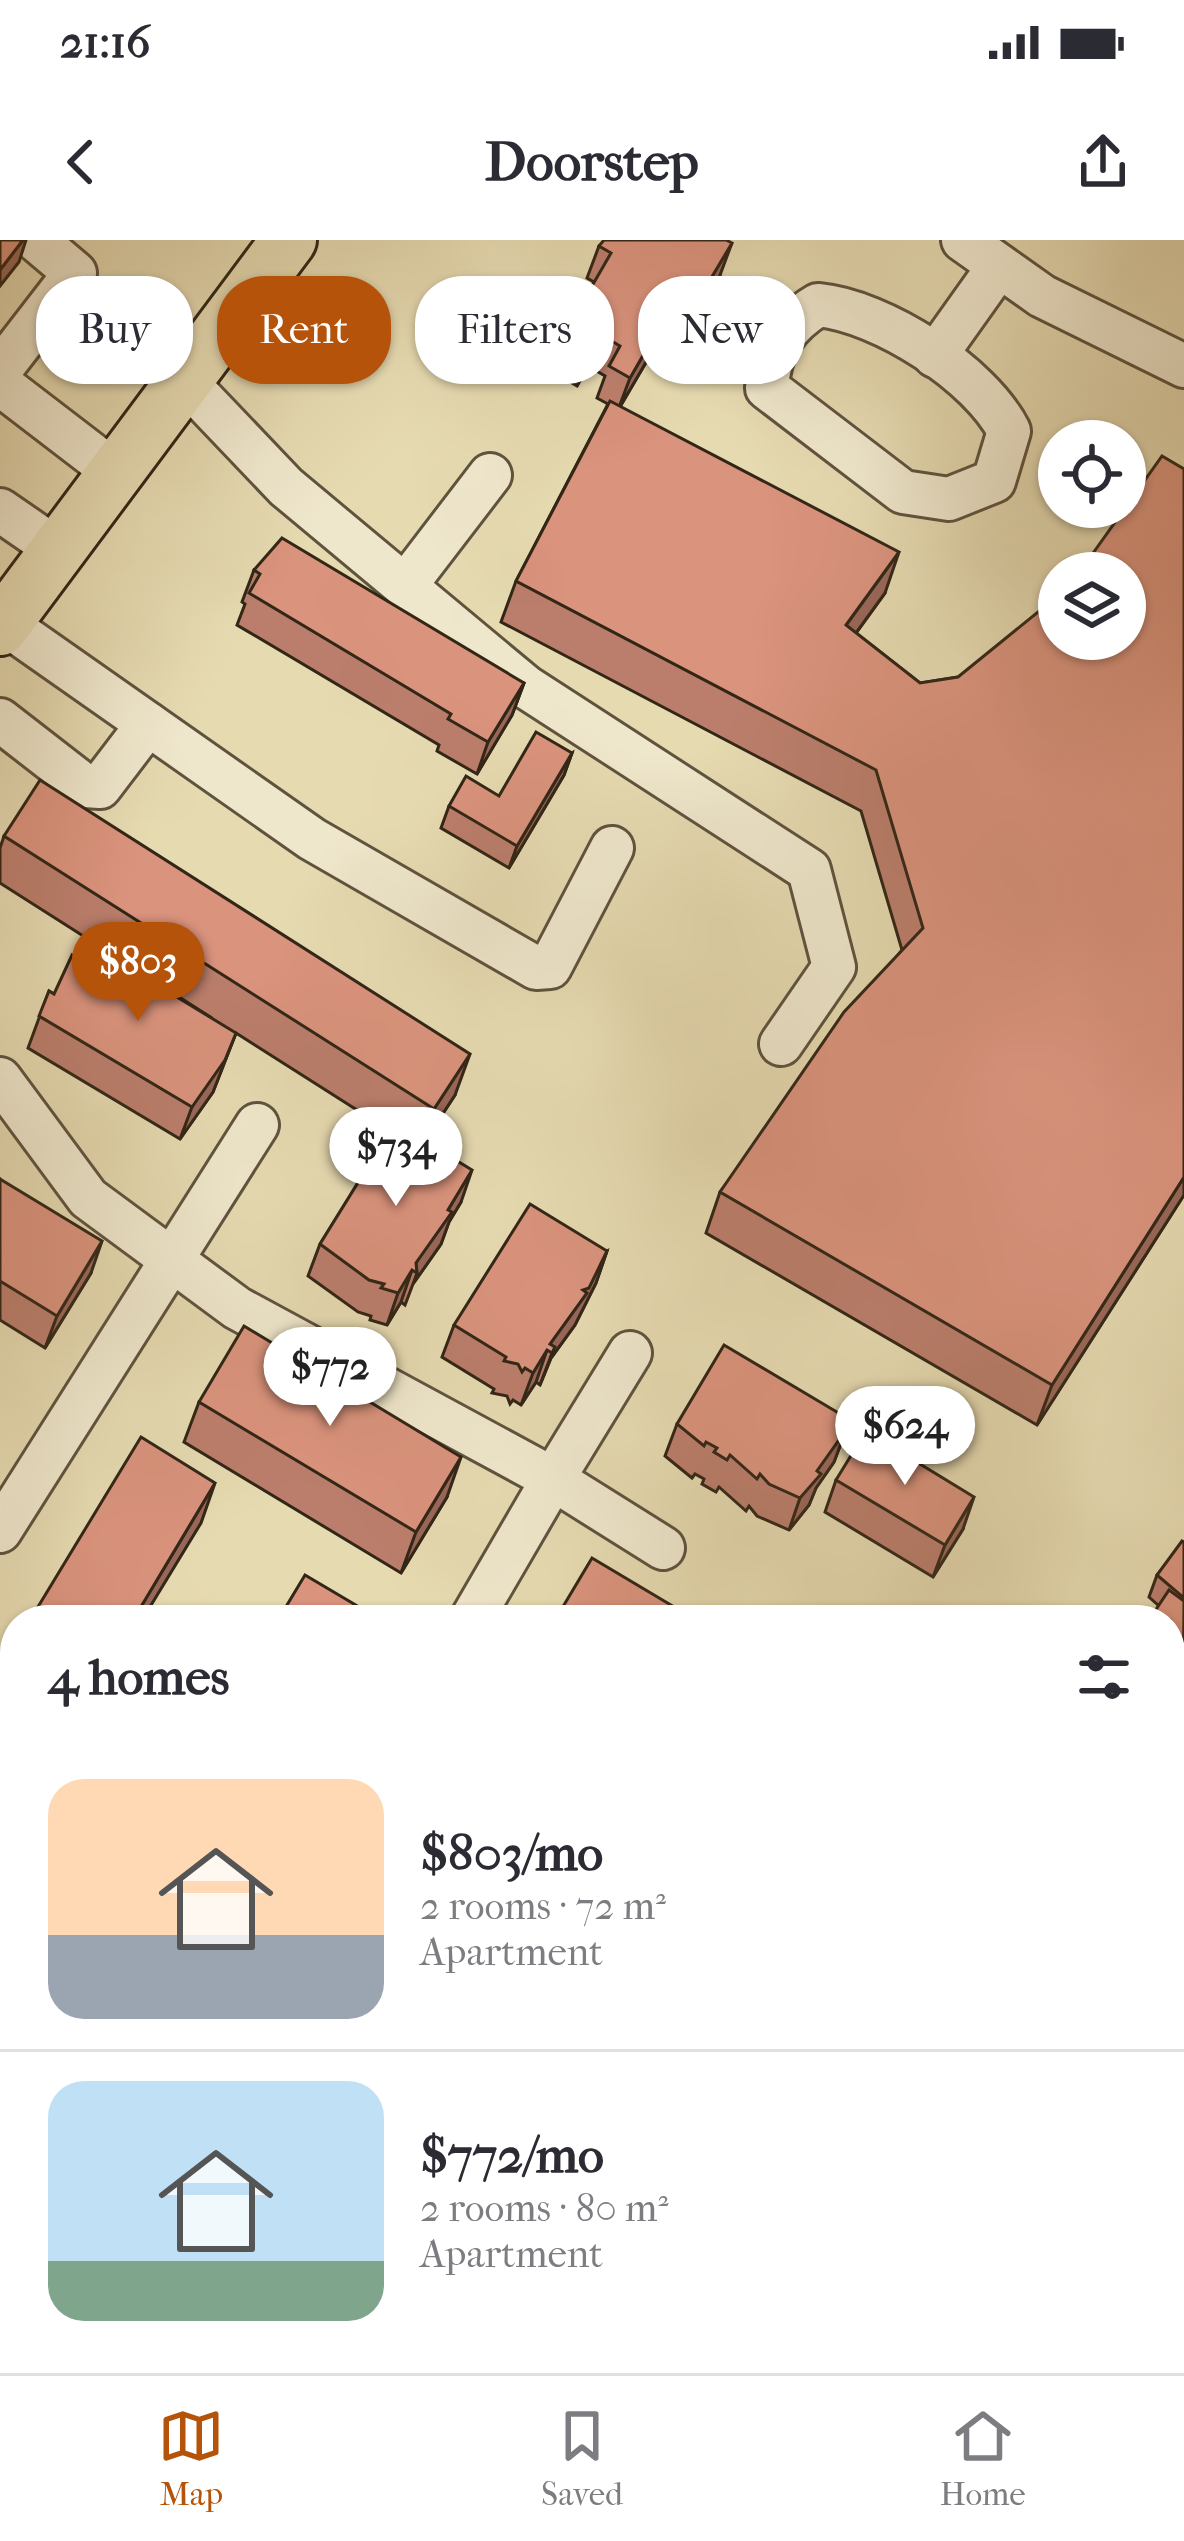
<!DOCTYPE html>
<meta charset="utf-8">
<style>
body{margin:0;font-family:"IM FELL French Canon",serif;background:#f2f2f3;color:#2b2b33;height:100vh;display:flex;flex-direction:column;font-size:45px;white-space:nowrap}
*{box-sizing:border-box;margin:0}
p{font-size:39px;color:#7c7c81}
.icon{flex:none;width:66px;height:66px;fill:none;stroke:currentColor;stroke-width:2;stroke-linecap:round;stroke-linejoin:round}
.map{position:relative;flex:1;overflow:hidden}
.drawer{position:absolute;left:0px;top:1365px;width:1185px;height:768px;display:flex;flex-direction:column;background:#fff;border-radius:48px 48px 0 0;box-shadow:0 3px 9px #0004}
.drawer>*{flex:none}
.banner{position:absolute;left:36px;top:36px;width:1113px;height:108px;display:flex;gap:24px}
.buttons{position:absolute;left:1038px;top:180px;display:grid;gap:24px}
.buttons a{display:grid;place-items:center;width:108px;height:108px;border-radius:50%;background:#fff;box-shadow:0 3px 9px #0004;font-size:60px}
.price{position:absolute;translate:-50% -102px;padding:0 27px;border-radius:42px;background:#fff;color:#222;font-size:39px;line-height:78px;filter:drop-shadow(0 3px 6px #0008)}
.price::after{content:'';position:absolute;left:50%;top:72px;width:36px;height:27px;margin-left:-18px;background:inherit;clip-path:polygon(0 0,100% 0,50% 100%)}
.price.active{background:#b45309;color:#fff}
ul{padding:0;list-style:none}
li{display:flex;align-items:center;gap:36px;height:300px;padding:0 48px}
li+li{border-top:3px solid #e1e1e2}
li span{display:grid;place-items:center;flex:none;width:336px;height:240px;border-radius:36px;color:#555}
li>.icon{margin-inline-start:auto}
span .icon{width:144px;height:144px;fill:#fffc;stroke-width:1}
li b{font-size:51px}
h2{display:flex;justify-content:space-between;align-items:center;height:144px;padding:0 48px;font-size:51px}
.tag{padding:0 42px;border-radius:48px;background:#fff;box-shadow:0 3px 9px #0004;font-size:42px;line-height:108px}
.tag.active{background:#b45309;color:#fff}
.status{display:flex;justify-content:space-between;align-items:center;height:84px;padding:0 60px;background:#fff;direction:ltr}
.status svg{height:33px;fill:currentColor}
header{display:flex;justify-content:space-between;align-items:center;height:156px;padding:0 48px;background:#fff;font-size:54px;font-weight:700}
.tabs{display:flex;justify-content:space-around;align-items:center;height:168px;border-top:3px solid #e1e1e2;background:#fff;font-size:33px;color:#7c7c81}
.tabs a{display:grid;justify-items:center;gap:6px}
.tabs .active{color:#b45309}
.map>svg:first-child{display:block}
.lines{fill:none;stroke-linecap:round;stroke-linejoin:round}
.minor-casing{stroke:#5f533e;stroke-width:48}
.major-casing{stroke:#322617;stroke-width:60}
.minor{stroke:#efe7cc;stroke-width:42}
.major{stroke:#e6dab1;stroke-width:54}
.wall{fill:#bb7e6c;stroke:#322617;stroke-width:3}
.shaded-wall{fill:#996758;stroke:#322617;stroke-width:3}
.building{fill:#da937d;stroke:#322617;stroke-width:3}
</style>
<div class="status"><b>21:16</b><svg viewBox="0 0 49 12"><path d="M0 12V9h3v3zM5 12V6h3v6zM10 12V3h3v9zM15 12V0h3v12zM26 1h20v11H26zM47 4h2v5h-2z"/></svg></div>
<header><svg class="icon" aria-label="back" viewBox="0 0 24 24"><path d="M15 5l-7 7 7 7"/></svg>Doorstep<svg class="icon" aria-label="share" viewBox="0 0 24 24"><path d="M12 15V3M7 8l5-5 5 5M5 13v7h14v-7"/></svg></header>
<div class="map">
<svg width="1184" height="2133" viewBox="0 0 1184 2133">
<rect width="100%" height="100%" fill="#e6dab1"/>
<filter id="stains"><feTurbulence type="fractalNoise" baseFrequency=".00167" numOctaves="4"/><feColorMatrix values="0 0 0 0 .2 0 0 0 0 .09 0 0 0 0 .02 0 0 0 .5 -.17"/></filter>
<radialGradient id="worn" r=".72"><stop offset=".6" stop-color="#630" stop-opacity="0"/><stop offset="1" stop-color="#630" stop-opacity=".3"/></radialGradient>
<g class="lines">
<g class="minor-casing">
<g id="minor">
<polyline points="963,0 1042,56 1184,126"/>
<path d="M818,65C882,71 980,134 1009,191L994,241L949,259L903,252L767,148C769,110 785,85 818,65Z"/>
<polyline points="935,116 999,26"/>
<polyline points="0,130 75,33 36,0"/>
<polyline points="185,141 286,247 526,447 809,630 834,727 781,804"/>
<polyline points="0,144 116,233"/>
<polyline points="0,270 58,310"/>
<polyline points="405,346 490,235"/>
<polyline points="4,383 312,599 536,728 550,727 612,608"/>
<polyline points="0,480 85,546 100,547 148,484"/>
<polyline points="0,839 88,958 237,1068 553,1239 471,1380"/>
<polyline points="630,1113 553,1239 663,1308"/>
<polyline points="0,1291 257,885"/>
<polyline points="0,1568 15,1576"/>
<polyline points="1170,1610 1184,1590"/>
<polyline points="32,2118 56,2133"/>
<polyline points="534,2132 537,2133"/>
<polyline points="803,2133 814,2118"/>
</g>
</g>
<g class="major-casing">
<polyline id="major" points="0,388 289,0"/>
</g>
<use href="#minor" class="minor"/>
<use href="#major" class="major"/>
</g>
<g class="wall">
<polygon points="599,6 720,35 696,77 690,73 681,90 669,83 620,167 885,353 856,393 920,443 958,437 1059,399 1184,229 1184,955 1037,1185 706,993 720,952 902,710 861,571 501,382 516,341 608,164 597,158 605,136 588,126 577,146 550,130 562,98 594,42 587,38"/>
<polygon points="254,330 524,443 512,475 477,534 437,511 439,505 237,385 245,364 242,362"/>
<polygon points="572,513 564,535 509,628 441,588 449,566 499,556"/>
<polygon points="4,596 455,855 425,901 461,962 449,982 441,1004 413,1044 405,1065 401,1062 387,1085 370,1080 371,1076 358,1072 308,1036 320,1004 390,891 236,793 213,852 180,899 28,808 49,751 54,754 212,778 0,643 0,608"/>
<polygon points="0,939 91,1033 45,1108 0,1080"/>
<polygon points="607,1011 596,1043 575,1085 551,1118 540,1145 536,1142 521,1165 513,1160 510,1164 507,1156 492,1153 494,1149 442,1117 454,1085"/>
<polygon points="199,1162 447,1257 401,1333 184,1202"/>
<polygon points="847,1178 843,1189 846,1190 834,1222 816,1248 809,1265 789,1290 757,1276 749,1266 746,1271 719,1247 716,1252 702,1244 704,1239 695,1234 692,1238 665,1216 677,1184"/>
<polygon points="836,1240 963,1289 933,1337 825,1272"/>
<polygon points="1184,1302 1184,1492 1171,1509 1170,1380 1159,1366 1149,1357 1157,1335"/>
<polygon points="15,1406 15,1467 0,1458 0,1441"/>
<polygon points="0,1591 15,1600 15,1751 0,1742"/>
<polygon points="1184,1749 1184,1780 1175,1773"/>
<polygon points="1184,2113 1184,2133 1176,2133 1182,2115"/>
<polygon points="654,2118 705,2118 696,2133 678,2133"/>
<polygon points="912,2118 994,2118 984,2133 907,2133"/>
</g>
<g class="shaded-wall">
<polygon points="23,0 26,0 19,22 0,46 0,30"/>
<polygon points="732,3 720,35 696,77 707,45"/>
<polygon points="702,41 690,73 681,90 692,58"/>
<polygon points="680,51 669,83 618,170 630,138"/>
<polygon points="600,94 588,126 577,146 589,114"/>
<polygon points="899,312 885,353 832,426 846,385"/>
<polygon points="524,443 512,475 477,534 488,502"/>
<polygon points="572,513 564,535 509,628 517,606"/>
<polygon points="236,793 213,852 180,899 192,867"/>
<polygon points="470,814 455,855 419,910 434,869"/>
<polygon points="472,930 461,962 449,982 441,1004 413,1044 417,1033 416,1023"/>
<polygon points="1184,937 1184,955 1037,1185 1052,1145"/>
<polygon points="102,1001 91,1033 45,1108 57,1076"/>
<polygon points="607,1011 596,1043 575,1085 551,1118 540,1145 552,1113 550,1104"/>
<polygon points="412,1030 401,1062 387,1085 398,1053"/>
<polygon points="547,1110 536,1142 521,1165 533,1133"/>
<polygon points="847,1178 840,1199 846,1190 834,1222 816,1248 809,1265 789,1290 800,1258"/>
<polygon points="461,1217 447,1257 401,1333 416,1292"/>
<polygon points="215,1243 201,1283 142,1380 133,1380"/>
<polygon points="974,1257 963,1289 933,1337 945,1305"/>
<polygon points="1184,1476 1184,1492 1171,1509"/>
<polygon points="1184,1813 1184,1823 1170,1844 1170,1834"/>
<polygon points="1181,1852 1173,1874 1170,1878 1170,1868"/>
<polygon points="700,2118 705,2118 696,2133 694,2133"/>
<polygon points="987,2118 994,2118 984,2133 977,2133"/>
</g>
<g class="building">
<polygon points="0,0 23,0 0,30"/>
<polygon points="604,0 726,0 732,3 707,45 702,41 692,58 680,51 630,138 609,126 620,106 600,94 589,114 562,98 611,13 599,6"/>
<polygon points="610,161 899,312 846,385 920,443 958,437 1059,355 1059,399 1125,399 1125,333 1079,333 1162,216 1184,229 1184,937 1052,1145 720,952 844,772 923,688 876,530 516,341"/>
<polygon points="282,298 524,443 488,502 448,479 451,474 249,353 260,334 254,330"/>
<polygon points="536,492 572,513 517,606 449,566 466,536 499,556"/>
<polygon points="40,540 470,814 434,869 4,596"/>
<polygon points="85,701 236,793 225,820 192,867 39,776 49,751 54,754 72,715 75,717"/>
<polygon points="395,883 472,930 448,970 452,972 416,1023 417,1033 412,1030 398,1053 381,1048 384,1044 369,1040 320,1004"/>
<polygon points="0,939 102,1001 57,1076 0,1041"/>
<polygon points="530,964 607,1011 589,1048 583,1050 587,1053 550,1104 555,1107 552,1113 547,1110 533,1133 525,1128 522,1132 518,1124 504,1121 506,1117 454,1085"/>
<polygon points="244,1086 461,1217 416,1292 199,1162"/>
<polygon points="724,1105 847,1178 842,1188 846,1190 817,1231 821,1234 800,1258 769,1244 760,1234 757,1239 730,1215 727,1220 714,1212 717,1208 706,1202 704,1206 677,1184"/>
<polygon points="866,1191 974,1257 945,1305 836,1240"/>
<polygon points="141,1197 215,1243 133,1380 30,1380"/>
<polygon points="1182,1301 1184,1302 1184,1358 1157,1335"/>
<polygon points="592,1318 696,1380 555,1380"/>
<polygon points="305,1335 381,1380 278,1380"/>
<polygon points="1169,1350 1184,1361 1183,1477 1170,1468 1170,1380 1149,1380"/>
<polygon points="0,1591 15,1600 15,1701 0,1692"/>
<polygon points="1170,1782 1184,1791 1184,1813 1170,1834"/>
<polygon points="1170,1845 1181,1852 1170,1868"/>
<polygon points="915,2118 987,2118 977,2133 938,2133"/>
</g>
<rect width="100%" height="100%" filter="url(#stains)"/>
<rect width="100%" height="100%" fill="url(#worn)"/>
</svg>
<div class="buttons">
<a><svg class="icon" aria-label="locate" viewBox="0 0 24 24"><circle cx="12" cy="12" r="6"/><path d="M12 2v4M12 18v4M2 12h4M18 12h4"/></svg></a>
<a><svg class="icon" aria-label="layers" viewBox="0 0 24 24"><path d="M12 4l9 5-9 5-9-5zM3 14l9 5 9-5"/></svg></a>
</div>
<b class="price active" style="left:138px;top:784px">$803</b>
<b class="price" style="left:396px;top:969px">$734</b>
<b class="price" style="left:330px;top:1189px">$772</b>
<b class="price" style="left:905px;top:1248px">$624</b>
<div class="banner">
<a class="tag">Buy</a>
<a class="tag active">Rent</a>
<a class="tag">Filters</a>
<a class="tag">New</a>
</div>
<section class="drawer">
<h2>4 homes<svg class="icon" aria-label="filters" viewBox="0 0 24 24"><path d="M4 7h16M4 17h16"/><circle cx="9" cy="7" r="2"/><circle cx="15" cy="17" r="2"/></svg></h2>
<ul>
<li><span style="background:linear-gradient(#ffd9b3 65%,#9aa5b1 0)"><svg class="icon" aria-label="home" viewBox="0 0 24 24"><path d="M3 11l9-7 9 7M6 9v11h12V9"/></svg></span><div><b>$803/mo</b><p>2 rooms · 72 m²</p><p>Apartment</p></div></li>
<li><span style="background:linear-gradient(#bfe0f5 75%,#7fa58c 0)"><svg class="icon" aria-label="home" viewBox="0 0 24 24"><path d="M3 11l9-7 9 7M6 9v11h12V9"/></svg></span><div><b>$772/mo</b><p>2 rooms · 80 m²</p><p>Apartment</p></div></li>
</ul>
</section>
</div>
<nav class="tabs">
<a class="active"><svg class="icon" aria-label="map" viewBox="0 0 24 24"><path d="M3 6l6-2 6 2 6-2v14l-6 2-6-2-6 2zM9 4v14M15 6v14"/></svg>Map</a>
<a><svg class="icon" aria-label="saved" viewBox="0 0 24 24"><path d="M7 4h10v16l-5-4-5 4z"/></svg>Saved</a>
<a><svg class="icon" aria-label="home" viewBox="0 0 24 24"><path d="M3 11l9-7 9 7M6 9v11h12V9"/></svg>Home</a>
</nav>
